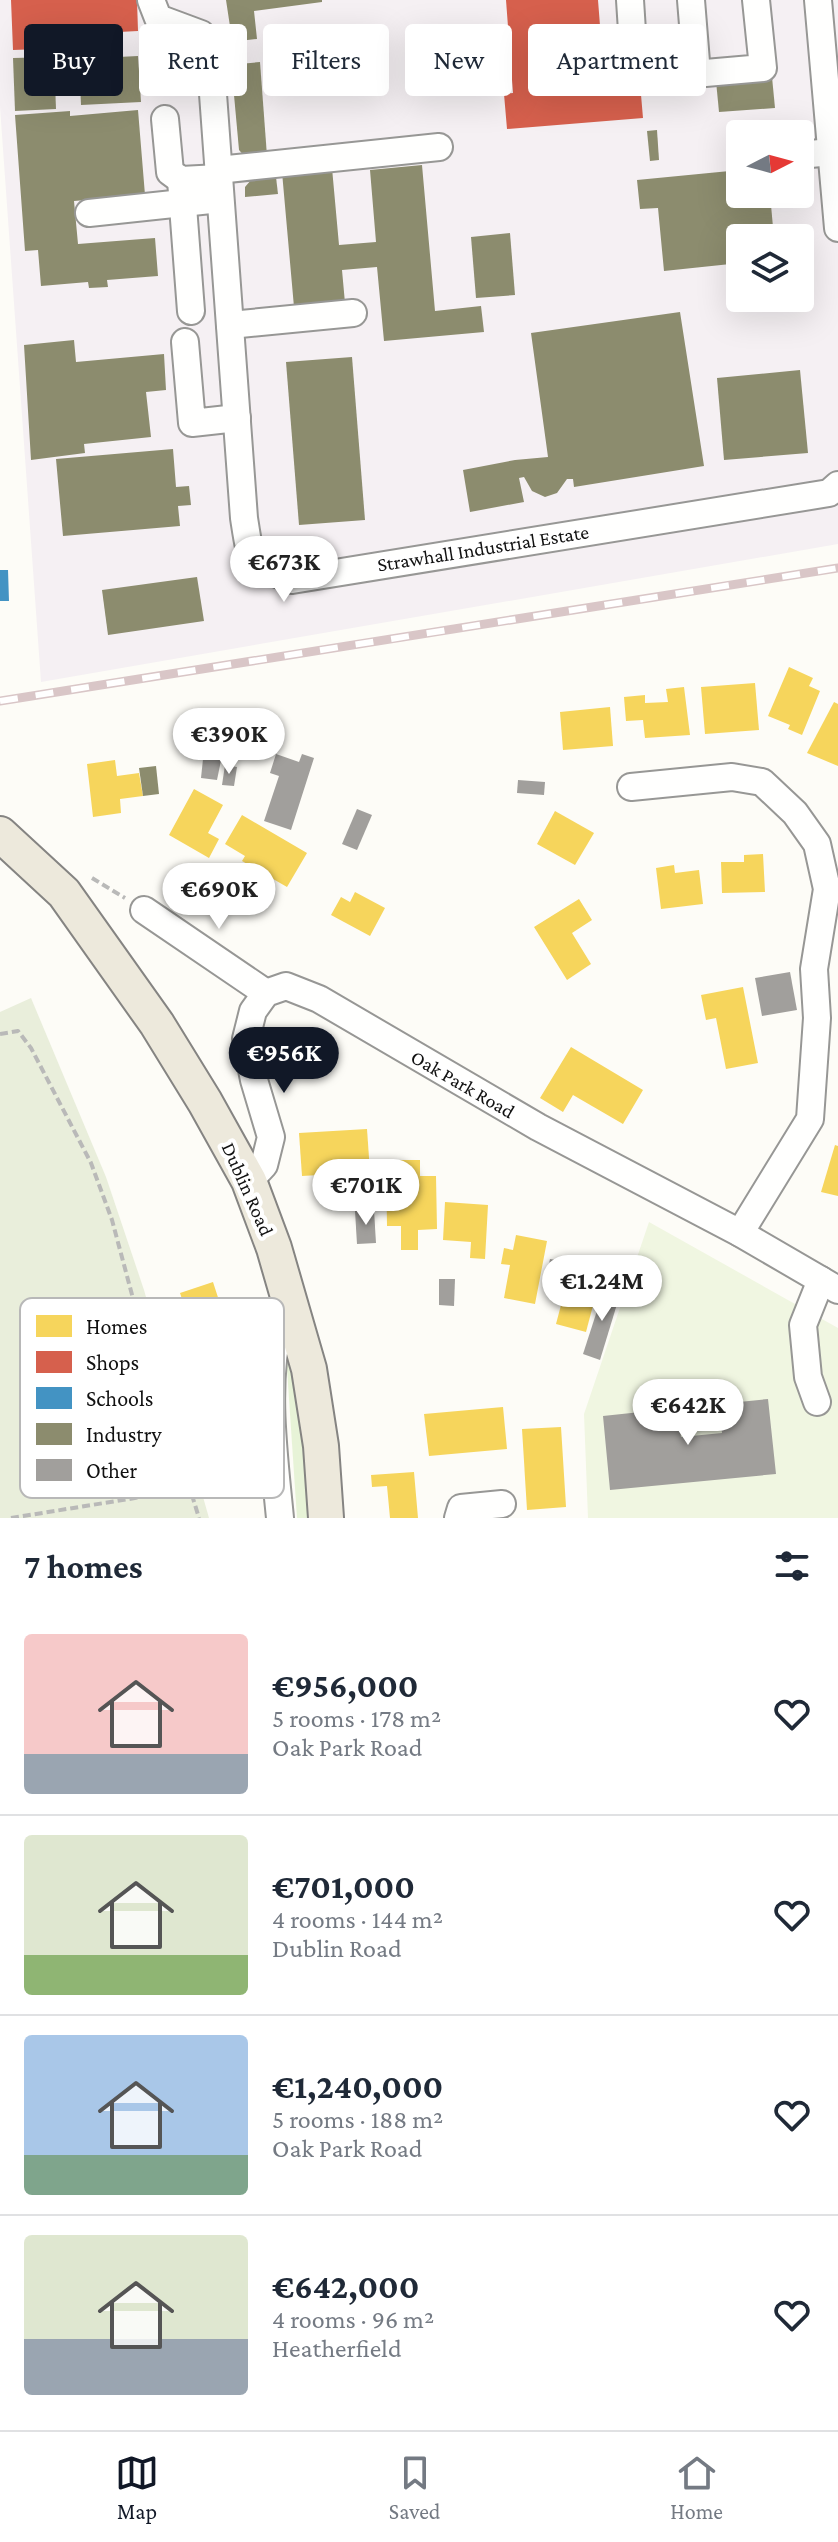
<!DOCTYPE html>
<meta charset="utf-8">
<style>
body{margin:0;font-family:"Crimson Pro",serif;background:#f2f2f3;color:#1f2937;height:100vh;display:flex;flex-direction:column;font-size:30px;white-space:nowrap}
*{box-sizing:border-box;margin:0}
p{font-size:26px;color:#747a83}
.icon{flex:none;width:44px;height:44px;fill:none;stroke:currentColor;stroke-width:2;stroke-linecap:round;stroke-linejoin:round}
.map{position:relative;height:1518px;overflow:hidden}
.details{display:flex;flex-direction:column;background:#fff;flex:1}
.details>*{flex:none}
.guide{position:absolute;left:24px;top:24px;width:790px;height:72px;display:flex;gap:16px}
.needle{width:52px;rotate:84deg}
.fabs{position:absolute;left:726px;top:120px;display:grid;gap:16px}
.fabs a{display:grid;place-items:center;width:88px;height:88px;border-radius:8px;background:#fff;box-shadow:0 8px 32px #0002;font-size:40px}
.price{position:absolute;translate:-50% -68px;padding:0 18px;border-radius:28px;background:#fff;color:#222;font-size:26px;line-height:52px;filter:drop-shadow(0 2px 4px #0008)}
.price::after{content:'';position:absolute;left:50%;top:48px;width:24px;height:18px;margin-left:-12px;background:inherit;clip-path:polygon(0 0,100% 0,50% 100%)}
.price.current{background:#111827;color:#fff}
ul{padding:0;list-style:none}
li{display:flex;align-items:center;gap:24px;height:200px;padding:0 24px}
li+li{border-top:2px solid #e0e1e3}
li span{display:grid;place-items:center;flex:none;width:224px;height:160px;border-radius:8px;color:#555}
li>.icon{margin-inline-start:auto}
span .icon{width:96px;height:96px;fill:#fffc;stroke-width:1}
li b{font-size:34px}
h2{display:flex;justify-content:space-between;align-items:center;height:96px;padding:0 24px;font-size:34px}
.chip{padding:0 28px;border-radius:8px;background:#fff;box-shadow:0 8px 32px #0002;font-size:28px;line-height:72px}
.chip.current{background:#111827;color:#fff}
.tabs{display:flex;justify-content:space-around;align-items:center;height:112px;border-top:2px solid #e0e1e3;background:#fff;font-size:22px;color:#747a83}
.tabs a{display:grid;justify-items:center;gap:4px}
.tabs .current{color:#111827}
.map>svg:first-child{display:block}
.industrial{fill:#f5f0f3;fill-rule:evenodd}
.green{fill:#e7f3d7}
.cemetery{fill:#e9eedb}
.pitch{fill:#f0f6e1}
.homes{fill:#f6d55c}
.shops{fill:#d6604d}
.schools{fill:#4393c3}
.industry{fill:#8c8c6e}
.building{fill:#a19f9c}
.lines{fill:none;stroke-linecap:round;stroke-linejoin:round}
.minor-casing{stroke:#979795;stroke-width:30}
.major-casing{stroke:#858482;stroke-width:38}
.path{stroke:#b9b9b8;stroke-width:4;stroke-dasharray:8 4;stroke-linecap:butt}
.minor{stroke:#fffffe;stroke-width:26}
.major{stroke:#ede9dc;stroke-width:34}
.rail-casing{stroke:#d9c6c7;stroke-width:9}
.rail{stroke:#fff;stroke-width:6;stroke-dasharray:18;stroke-linecap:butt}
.labels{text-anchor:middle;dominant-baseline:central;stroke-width:8;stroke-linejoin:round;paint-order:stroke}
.street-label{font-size:20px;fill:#111;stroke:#fff}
.key{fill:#fff;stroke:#b8b8b8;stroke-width:2}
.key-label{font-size:22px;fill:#111}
</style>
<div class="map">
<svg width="838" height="1518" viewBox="0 0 838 1518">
<rect width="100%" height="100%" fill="#fdfcf7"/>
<path class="industrial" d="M0,0H838V544L41,682L0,107ZM740,134H800V194H740ZM740,238H800V298H740Z"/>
<polygon class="green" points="292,1353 314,1518 297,1518 286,1354"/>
<polygon class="cemetery" points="31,998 106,1177 144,1290 209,1518 0,1518 0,1012"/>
<polygon class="pitch" points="649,1222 838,1328 838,1518 588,1518 584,1414"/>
<g class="homes">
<polygon points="789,667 813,678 809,686 820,691 802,735 788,729 790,725 768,716"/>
<polygon points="755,683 759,730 705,734 701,687"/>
<polygon points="684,687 690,735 645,738 643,720 626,721 624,697 645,695 645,703 668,702 666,689"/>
<polygon points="834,702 838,704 838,766 807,753"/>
<polygon points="610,707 613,746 563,750 560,712"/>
<polygon points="115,760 117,776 139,773 143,796 120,799 121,813 93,817 87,764"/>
<polygon points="194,789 223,805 208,833 219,839 209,858 169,835"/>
<polygon points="555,811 594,833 575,865 537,844"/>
<polygon points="242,815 307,853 287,887 242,861 245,856 225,844"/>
<polygon points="763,854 765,892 722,893 721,862 744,862 744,855"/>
<polygon points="674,865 675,873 699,870 703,904 661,909 656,868"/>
<polygon points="355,892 385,908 370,936 331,915 341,897 350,902"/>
<polygon points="579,899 592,920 572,933 591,964 567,980 534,927"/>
<polygon points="743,987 758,1063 726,1069 716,1018 706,1020 701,995"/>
<polygon points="571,1047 643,1090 623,1124 573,1095 563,1112 540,1098"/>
<polygon points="367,1129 370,1172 302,1176 299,1133"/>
<polygon points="835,1145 838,1146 838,1196 821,1192"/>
<polygon points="386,1160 420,1160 420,1176 436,1176 437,1229 418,1230 418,1250 401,1250 401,1226 387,1226"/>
<polygon points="445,1202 488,1205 485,1259 470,1258 471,1242 443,1240"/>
<polygon points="516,1235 547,1241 535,1304 504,1298 510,1265 501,1264 504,1248 513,1250"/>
<polygon points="574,1256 604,1264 586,1332 556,1324"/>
<polygon points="213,1282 237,1356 216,1363 209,1344 198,1347 180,1293"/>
<polygon points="503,1407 507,1449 429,1456 424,1414"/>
<polygon points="561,1427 566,1507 527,1510 522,1429"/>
<polygon points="414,1472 418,1518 390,1518 387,1486 372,1487 371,1475"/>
</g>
<g class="shops">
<polygon points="11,0 137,0 138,31 119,32 120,46 13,50"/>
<polygon points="506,0 598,0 604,77 600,78 601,86 640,83 643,118 507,129 504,94 513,93"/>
</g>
<polygon class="schools" points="0,570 8,570 9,601 0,601"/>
<g class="industry">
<polygon points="226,0 322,0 322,2 254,11 257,39 239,41 231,33"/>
<polygon points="138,56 141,102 81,105 79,59"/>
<polygon points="54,57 56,109 15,111 13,58"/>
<polygon points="260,62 267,156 246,158 239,150 232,73 239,64"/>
<polygon points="772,77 775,108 719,112 716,81"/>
<polygon points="138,110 145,195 74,201 78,244 155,238 158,276 107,280 108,287 89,288 88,282 41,286 38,250 25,251 15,115 70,111 70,116"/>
<polygon points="657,130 659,160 650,161 647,131"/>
<polygon points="422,165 435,311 481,306 484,332 384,341 377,267 342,270 345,303 294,307 282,172 332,168 339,245 376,242 370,170"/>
<polygon points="740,170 740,194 770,194 774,238 740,238 740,263 664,271 658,208 640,209 637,180"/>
<polygon points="276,177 278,194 245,197 245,187 251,180"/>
<polygon points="510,233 515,295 476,298 471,237"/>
<polygon points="680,312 704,466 574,487 573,479 567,479 557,493 545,497 532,491 524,477 519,478 524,502 470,512 463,470 515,460 548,457 531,333"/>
<polygon points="74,340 76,362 164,354 166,390 146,392 151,437 84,444 85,453 31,460 24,345"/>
<polygon points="352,357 365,520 299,525 286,362"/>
<polygon points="800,370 808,453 724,460 717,378"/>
<polygon points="173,449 176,487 189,486 191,505 178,506 180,526 63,536 56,459"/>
<polygon points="197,577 204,621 108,635 102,590"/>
<polygon points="156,766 159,794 143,796 139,768"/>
</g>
<g class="building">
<polygon points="205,740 225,741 217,780 201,778"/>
<polygon points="276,754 299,762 302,754 314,758 291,830 264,821 279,776 270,773"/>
<polygon points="225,765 237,767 234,786 222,785"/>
<polygon points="518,780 545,782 544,795 517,793"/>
<polygon points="357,809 372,815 357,850 342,844"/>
<polygon points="790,972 797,1010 762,1016 755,978"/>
<polygon points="374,1210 376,1243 357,1244 355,1211"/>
<polygon points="550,1259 562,1261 556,1289 544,1286"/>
<polygon points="439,1279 455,1279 454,1306 439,1305"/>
<polygon points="605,1286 621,1291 600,1360 583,1354"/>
<polygon points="768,1399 776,1474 610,1490 603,1416 678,1408 681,1437 722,1433 719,1404"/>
</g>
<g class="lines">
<g class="minor-casing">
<g id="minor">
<path d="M151,0L158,18L201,34L210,53L244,518C251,563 249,563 292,580L829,493L838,485"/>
<polyline points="630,0 634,62 648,78 763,68 756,0"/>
<polyline points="691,0 697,74"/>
<polyline points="818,0 838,228"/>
<polyline points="165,119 170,172 181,180 219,178"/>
<polyline points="800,155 831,152"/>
<polyline points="218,170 439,147"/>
<polyline points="181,180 191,311"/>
<polyline points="89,213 220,199"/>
<polyline points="230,325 353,313"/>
<polyline points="185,342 192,423 237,418"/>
<polyline points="631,787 732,777 762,782 795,813 817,844 827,889 814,969 817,1018 810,1119 740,1233"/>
<polyline points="144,910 266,993"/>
<polyline points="249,1181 264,1165 271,1137 254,1080 246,1039 253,1011 266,993 286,986 319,999 538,1127 740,1233 838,1290"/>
<polyline points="817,1402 808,1377 803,1325 821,1280"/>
<path d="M280,1518C274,1455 264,1386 279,1324L296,1320"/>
<polyline points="458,1518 461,1508 502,1504"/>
</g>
</g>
<g class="major-casing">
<polyline id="major" points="0,834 64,893 157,1024 205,1102 249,1181 274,1248 309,1369 321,1446 326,1518"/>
</g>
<g class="path">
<polyline points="92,878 125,898"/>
<polyline points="0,1034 18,1031 31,1048 91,1163 112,1220 142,1332 199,1518"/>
<polyline points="11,1518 191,1489"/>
</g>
<use href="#minor" class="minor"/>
<use href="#major" class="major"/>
<g class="rail-casing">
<polyline id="rail" points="0,701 838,568"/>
</g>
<use href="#rail" class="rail"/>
</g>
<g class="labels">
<g class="street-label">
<text transform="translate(483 548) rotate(-9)">Strawhall Industrial Estate</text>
<text transform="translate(463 1084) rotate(30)">Oak Park Road</text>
<text transform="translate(248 1189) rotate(66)">Dublin Road</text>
</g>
</g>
<rect x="20" y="1298" width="264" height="200" rx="12" class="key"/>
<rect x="36" y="1315" width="36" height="22" fill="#f6d55c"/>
<rect x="36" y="1351" width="36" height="22" fill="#d6604d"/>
<rect x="36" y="1387" width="36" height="22" fill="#4393c3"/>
<rect x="36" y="1423" width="36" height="22" fill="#8c8c6e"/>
<rect x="36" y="1459" width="36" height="22" fill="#a19f9c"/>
<g class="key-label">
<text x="86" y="1334">Homes</text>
<text x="86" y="1370">Shops</text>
<text x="86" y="1406">Schools</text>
<text x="86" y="1442">Industry</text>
<text x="86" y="1478">Other</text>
</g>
</svg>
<div class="fabs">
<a><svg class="needle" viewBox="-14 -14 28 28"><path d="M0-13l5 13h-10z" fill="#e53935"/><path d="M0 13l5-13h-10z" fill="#747a83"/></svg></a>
<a><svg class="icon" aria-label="layers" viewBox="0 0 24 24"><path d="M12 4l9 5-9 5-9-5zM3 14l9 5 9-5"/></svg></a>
</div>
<b class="price" style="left:284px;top:604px">€673K</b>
<b class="price" style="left:229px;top:776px">€390K</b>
<b class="price" style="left:219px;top:931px">€690K</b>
<b class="price current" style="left:284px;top:1095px">€956K</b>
<b class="price" style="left:366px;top:1227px">€701K</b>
<b class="price" style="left:602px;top:1323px">€1.24M</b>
<b class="price" style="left:688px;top:1447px">€642K</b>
<div class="guide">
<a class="chip current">Buy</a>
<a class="chip">Rent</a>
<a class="chip">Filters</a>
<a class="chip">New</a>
<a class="chip">Apartment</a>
</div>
</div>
<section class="details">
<h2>7 homes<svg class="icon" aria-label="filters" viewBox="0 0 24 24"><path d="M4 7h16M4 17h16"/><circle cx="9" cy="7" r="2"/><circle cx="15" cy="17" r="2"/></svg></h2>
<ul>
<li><span style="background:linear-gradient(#f6c9c9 75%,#9aa5b1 0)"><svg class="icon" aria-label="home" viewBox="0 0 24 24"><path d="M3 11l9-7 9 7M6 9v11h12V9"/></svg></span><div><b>€956,000</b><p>5 rooms · 178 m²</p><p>Oak Park Road</p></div><svg class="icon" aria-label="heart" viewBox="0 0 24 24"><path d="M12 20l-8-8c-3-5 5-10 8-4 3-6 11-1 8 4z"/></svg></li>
<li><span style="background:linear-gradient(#dfe7d0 75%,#8fb573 0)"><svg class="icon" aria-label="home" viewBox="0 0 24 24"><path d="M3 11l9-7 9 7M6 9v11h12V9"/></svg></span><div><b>€701,000</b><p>4 rooms · 144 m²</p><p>Dublin Road</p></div><svg class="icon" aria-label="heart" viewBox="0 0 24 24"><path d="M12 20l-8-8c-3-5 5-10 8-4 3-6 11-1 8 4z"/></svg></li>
<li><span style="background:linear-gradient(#a9c7e8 75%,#7fa58c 0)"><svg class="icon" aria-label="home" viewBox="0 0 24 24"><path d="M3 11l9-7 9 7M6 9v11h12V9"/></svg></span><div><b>€1,240,000</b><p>5 rooms · 188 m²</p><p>Oak Park Road</p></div><svg class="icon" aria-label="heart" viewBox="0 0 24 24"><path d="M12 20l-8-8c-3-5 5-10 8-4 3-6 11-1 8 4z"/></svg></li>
<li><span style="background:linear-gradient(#dfe7d0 65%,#9aa5b1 0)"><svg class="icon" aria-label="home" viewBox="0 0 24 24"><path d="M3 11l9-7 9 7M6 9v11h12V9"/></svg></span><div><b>€642,000</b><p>4 rooms · 96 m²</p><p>Heatherfield</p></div><svg class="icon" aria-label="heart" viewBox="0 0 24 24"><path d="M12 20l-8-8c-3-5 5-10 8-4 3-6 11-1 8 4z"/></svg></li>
</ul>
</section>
<nav class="tabs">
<a class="current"><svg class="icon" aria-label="map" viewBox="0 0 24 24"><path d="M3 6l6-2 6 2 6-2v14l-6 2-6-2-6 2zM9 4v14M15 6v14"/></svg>Map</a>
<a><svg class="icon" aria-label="saved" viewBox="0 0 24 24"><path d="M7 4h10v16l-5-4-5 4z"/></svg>Saved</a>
<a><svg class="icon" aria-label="home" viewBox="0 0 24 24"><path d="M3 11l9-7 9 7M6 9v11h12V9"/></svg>Home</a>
</nav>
